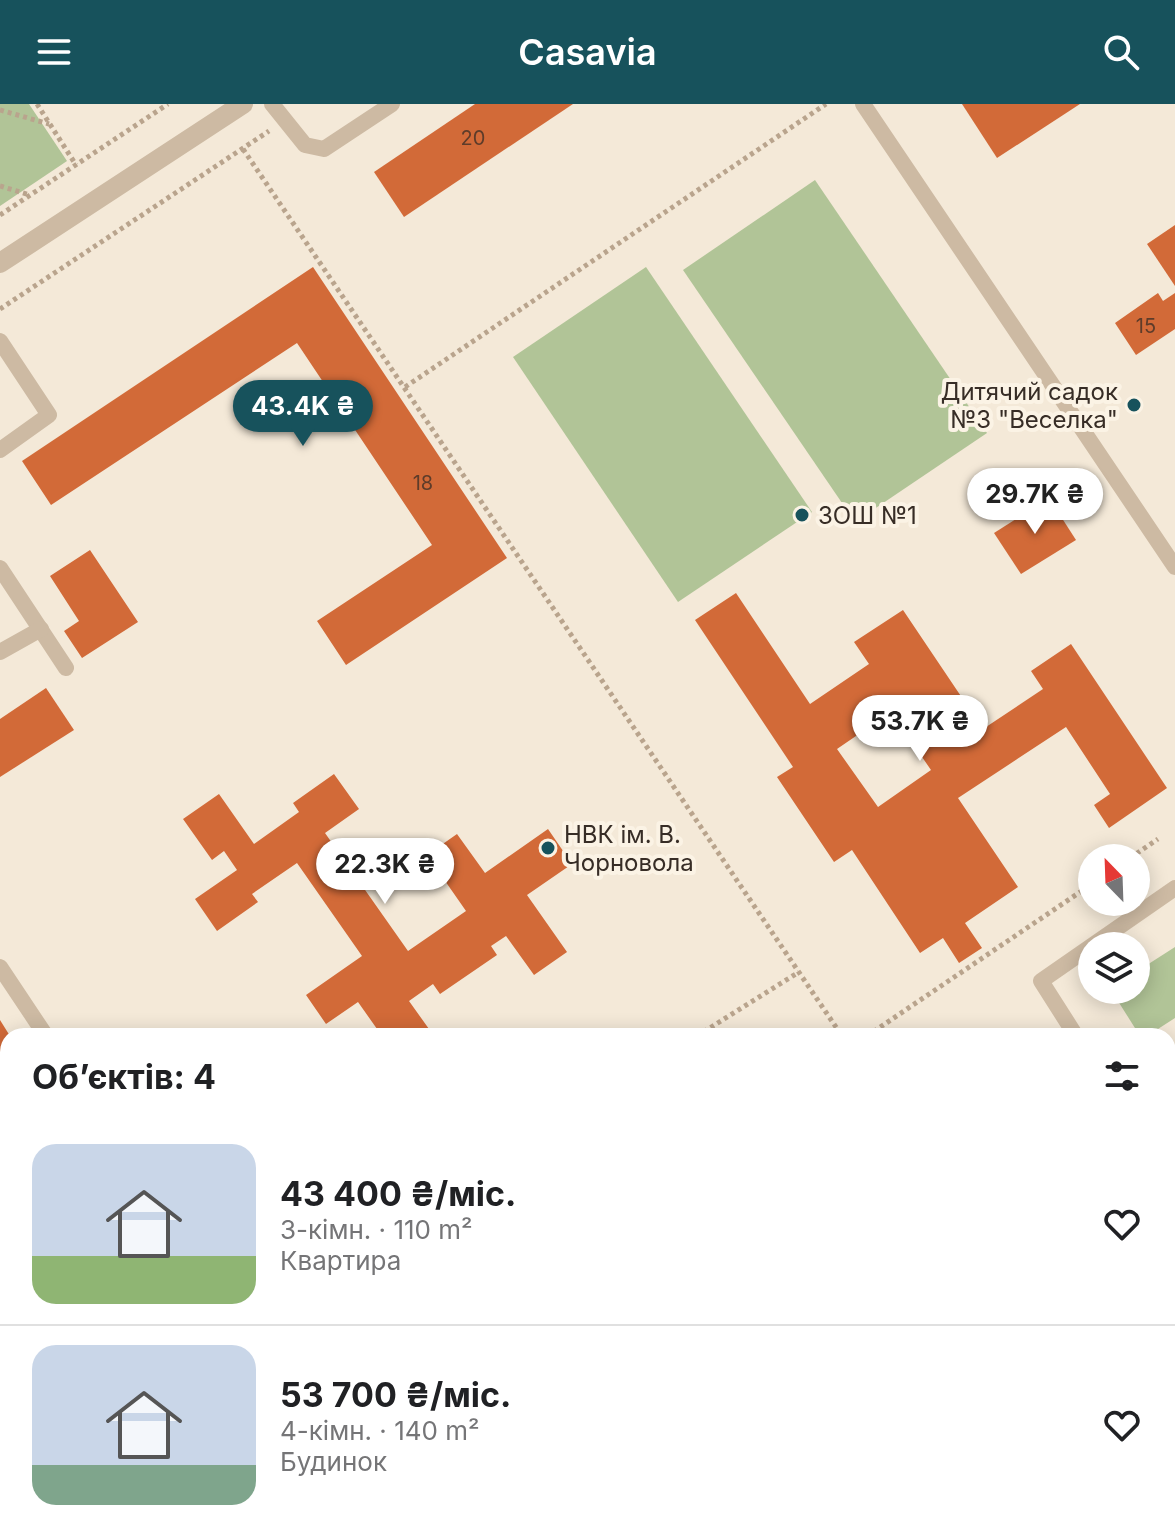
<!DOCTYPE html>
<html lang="uk">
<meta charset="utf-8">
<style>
body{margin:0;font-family:Inter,sans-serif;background:#f2f2f2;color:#202124;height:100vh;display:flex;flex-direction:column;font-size:30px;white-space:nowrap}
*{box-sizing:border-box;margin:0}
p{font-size:26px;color:#757577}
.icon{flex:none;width:44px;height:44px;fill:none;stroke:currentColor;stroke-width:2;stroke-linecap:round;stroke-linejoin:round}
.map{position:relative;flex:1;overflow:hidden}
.sheet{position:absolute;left:0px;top:924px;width:1176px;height:512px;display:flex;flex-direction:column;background:#fff;border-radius:24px 24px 0 0;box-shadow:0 4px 20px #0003}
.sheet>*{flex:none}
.needle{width:52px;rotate:337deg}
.tools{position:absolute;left:1078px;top:740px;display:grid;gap:16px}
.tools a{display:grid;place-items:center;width:72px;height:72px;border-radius:50%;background:#fff;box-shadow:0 4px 20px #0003;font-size:40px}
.price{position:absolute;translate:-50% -68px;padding:0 18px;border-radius:28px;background:#fff;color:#222;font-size:26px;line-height:52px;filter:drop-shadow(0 2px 4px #0008)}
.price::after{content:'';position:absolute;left:50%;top:48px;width:24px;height:18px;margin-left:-12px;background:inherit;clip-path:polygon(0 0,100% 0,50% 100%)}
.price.on{background:#17525c;color:#fff}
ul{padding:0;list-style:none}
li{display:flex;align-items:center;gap:24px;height:200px;padding:0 32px}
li+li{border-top:2px solid #e0e0e0}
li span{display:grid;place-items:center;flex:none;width:224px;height:160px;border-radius:24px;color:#555}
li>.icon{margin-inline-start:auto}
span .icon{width:96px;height:96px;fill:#fffc;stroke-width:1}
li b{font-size:34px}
h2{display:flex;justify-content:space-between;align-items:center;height:96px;padding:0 32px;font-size:34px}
header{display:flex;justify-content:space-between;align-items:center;height:104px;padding:0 32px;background:#17525c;color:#fff;font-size:36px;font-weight:600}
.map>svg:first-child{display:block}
.green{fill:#b1c497}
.building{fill:#d26a38;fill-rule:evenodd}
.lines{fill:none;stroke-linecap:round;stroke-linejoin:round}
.path{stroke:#b9a48d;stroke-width:5;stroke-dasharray:4 4;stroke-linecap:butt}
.service{stroke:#cdbaa3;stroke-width:16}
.minor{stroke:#cdbaa3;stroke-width:20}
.tertiary{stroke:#cdbaa3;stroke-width:20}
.poi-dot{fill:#17525c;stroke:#fbf3e5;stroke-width:3}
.labels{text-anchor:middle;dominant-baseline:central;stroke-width:8;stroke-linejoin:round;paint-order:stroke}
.number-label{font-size:20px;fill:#5e3c2a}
.poi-label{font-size:24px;fill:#372d26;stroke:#fbf3e5;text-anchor:start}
</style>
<header><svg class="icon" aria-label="menu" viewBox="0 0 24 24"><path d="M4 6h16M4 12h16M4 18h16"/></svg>Casavia<svg class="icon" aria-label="search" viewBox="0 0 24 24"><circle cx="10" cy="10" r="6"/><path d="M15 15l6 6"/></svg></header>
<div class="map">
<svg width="1175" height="1436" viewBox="0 0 1175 1436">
<rect width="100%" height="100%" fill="#f4e9d8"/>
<g class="green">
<polygon points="0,0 29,0 67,57 0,102"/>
<polygon points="815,76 987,329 855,418 683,166"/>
<polygon points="646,163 812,408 678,498 513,253"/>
<polygon points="1175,843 1175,914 1147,932 1140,932 1111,886 1136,886 1136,868"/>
<polygon points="162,1428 339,1428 336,1436 167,1436"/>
</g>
<g class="building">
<polygon points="475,0 573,0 404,113 374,68"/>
<polygon points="962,0 1080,0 997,54"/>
<polygon points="1175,121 1175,182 1147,140"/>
<polygon points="313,163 507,454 346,561 317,517 432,441 297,239 51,401 22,357"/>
<polygon points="1158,189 1163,197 1175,189 1175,225 1136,251 1115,219"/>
<polygon points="1049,394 1076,436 1021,470 994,429"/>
<polygon points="90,446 138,518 82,554 64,527 79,517 50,472"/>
<path d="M736,489L810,600L869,560L854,538L903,506L983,625L1043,585L1031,567L1071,540L1167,684L1109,724L1094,701L1110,690L1066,623L958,694L1018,783L965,819L982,844L959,859L943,834L920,849L852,746L834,758L777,673L793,663L695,516ZM891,608L931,666L878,703L837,645Z"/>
<polygon points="46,584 74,626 0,673 0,615"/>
<polygon points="334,670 359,705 325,729 408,847 466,807 427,751 457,730 485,769 548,725 572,760 527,791 567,848 534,871 506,832 491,842 497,851 440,890 433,880 409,897 434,932 382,932 358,898 326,920 306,891 362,852 297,759 252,790 258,798 217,827 195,795 237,766 224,747 212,756 183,715 219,690 254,740 299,708 293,699"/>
<polygon points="0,916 10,932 8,932 8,1034 0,1022"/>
<polygon points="1175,974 1175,1046 1168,1035 1168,979"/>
<polygon points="1168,1225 1175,1236 1175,1358 1168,1362"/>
<polygon points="415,1428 490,1428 491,1430 482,1436 420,1436"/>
<polygon points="648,1428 653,1428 658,1436 636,1436"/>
<polygon points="930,1428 1023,1428 1011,1436 918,1436"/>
</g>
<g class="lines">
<g class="path">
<polyline points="37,0 76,61"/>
<polyline points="0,6 49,20"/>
<polyline points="243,45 842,932"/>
<polyline points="0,82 30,91"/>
<polyline points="0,111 168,0"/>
<polyline points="0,205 269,27"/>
<polyline points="405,283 826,0"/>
<polyline points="1130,754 1158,735"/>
<polyline points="697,932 799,868"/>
<polyline points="867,932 1092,780"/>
<polyline points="0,1099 8,1111"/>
<polyline points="0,1153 8,1165"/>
<polyline points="1168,1392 1175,1388"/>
<polyline points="218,1428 224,1436"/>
<polyline points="1102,1436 1114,1428"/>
</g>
<g class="service">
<polyline points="272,0 305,41 324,45 392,0"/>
<polyline points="863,0 1175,463"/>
<polyline points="0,237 49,311 0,346"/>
<polyline points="0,464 66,564"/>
<polyline points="0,548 41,525"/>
<polyline points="0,863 46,932"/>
<polyline points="1076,932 1041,877 1175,784"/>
<polyline points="1168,961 1175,956"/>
<polyline points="1168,1077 1175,1088"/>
<polyline points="1135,1428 1140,1436"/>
<polyline points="860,1436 872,1428"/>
</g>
<polyline class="minor" points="0,159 243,0"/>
<g class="tertiary">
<polyline points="0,1235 8,1247"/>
<polyline points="0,1326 8,1339"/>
<polyline points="68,1428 73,1436"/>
<polyline points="129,1428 134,1436"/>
</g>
</g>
<g class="poi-dot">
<circle cx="1134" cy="301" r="8"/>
<circle cx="802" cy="411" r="8"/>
<circle cx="548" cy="744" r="8"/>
</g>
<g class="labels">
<g class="number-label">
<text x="473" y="34">20</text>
<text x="1146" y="222">15</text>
<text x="423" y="379">18</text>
</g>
<g class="poi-label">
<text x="1118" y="287" text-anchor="end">Дитячий садок<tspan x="1118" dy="28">№3 "Веселка"</tspan></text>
<text x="818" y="411">ЗОШ №1</text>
<text x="564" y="730">НВК ім. В.<tspan x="564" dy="28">Чорновола</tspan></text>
</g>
</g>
</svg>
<div class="tools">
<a><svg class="needle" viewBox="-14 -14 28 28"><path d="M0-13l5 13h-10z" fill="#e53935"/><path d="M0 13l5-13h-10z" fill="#757577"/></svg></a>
<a><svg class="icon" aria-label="layers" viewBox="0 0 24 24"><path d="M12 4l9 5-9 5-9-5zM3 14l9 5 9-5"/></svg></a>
</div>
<b class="price on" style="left:303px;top:344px">43.4K ₴</b>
<b class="price" style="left:1035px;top:432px">29.7K ₴</b>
<b class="price" style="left:920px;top:659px">53.7K ₴</b>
<b class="price" style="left:385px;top:802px">22.3K ₴</b>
<section class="sheet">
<h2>Об’єктів: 4<svg class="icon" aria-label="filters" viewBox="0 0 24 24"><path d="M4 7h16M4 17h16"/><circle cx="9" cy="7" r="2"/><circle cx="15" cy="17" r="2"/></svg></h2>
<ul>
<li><span style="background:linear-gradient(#c9d6e8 70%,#8fb573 0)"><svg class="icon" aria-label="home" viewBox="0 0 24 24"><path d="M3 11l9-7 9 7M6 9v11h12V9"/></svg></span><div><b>43 400 ₴/міс.</b><p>3-кімн. · 110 m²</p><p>Квартира</p></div><svg class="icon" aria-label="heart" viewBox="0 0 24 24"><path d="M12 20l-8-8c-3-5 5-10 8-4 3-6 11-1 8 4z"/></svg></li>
<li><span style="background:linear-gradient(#c9d6e8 75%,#7fa58c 0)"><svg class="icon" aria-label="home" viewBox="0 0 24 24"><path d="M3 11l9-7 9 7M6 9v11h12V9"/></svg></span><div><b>53 700 ₴/міс.</b><p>4-кімн. · 140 m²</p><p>Будинок</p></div><svg class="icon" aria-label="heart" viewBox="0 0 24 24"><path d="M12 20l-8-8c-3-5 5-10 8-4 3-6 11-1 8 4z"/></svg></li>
</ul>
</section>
</div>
